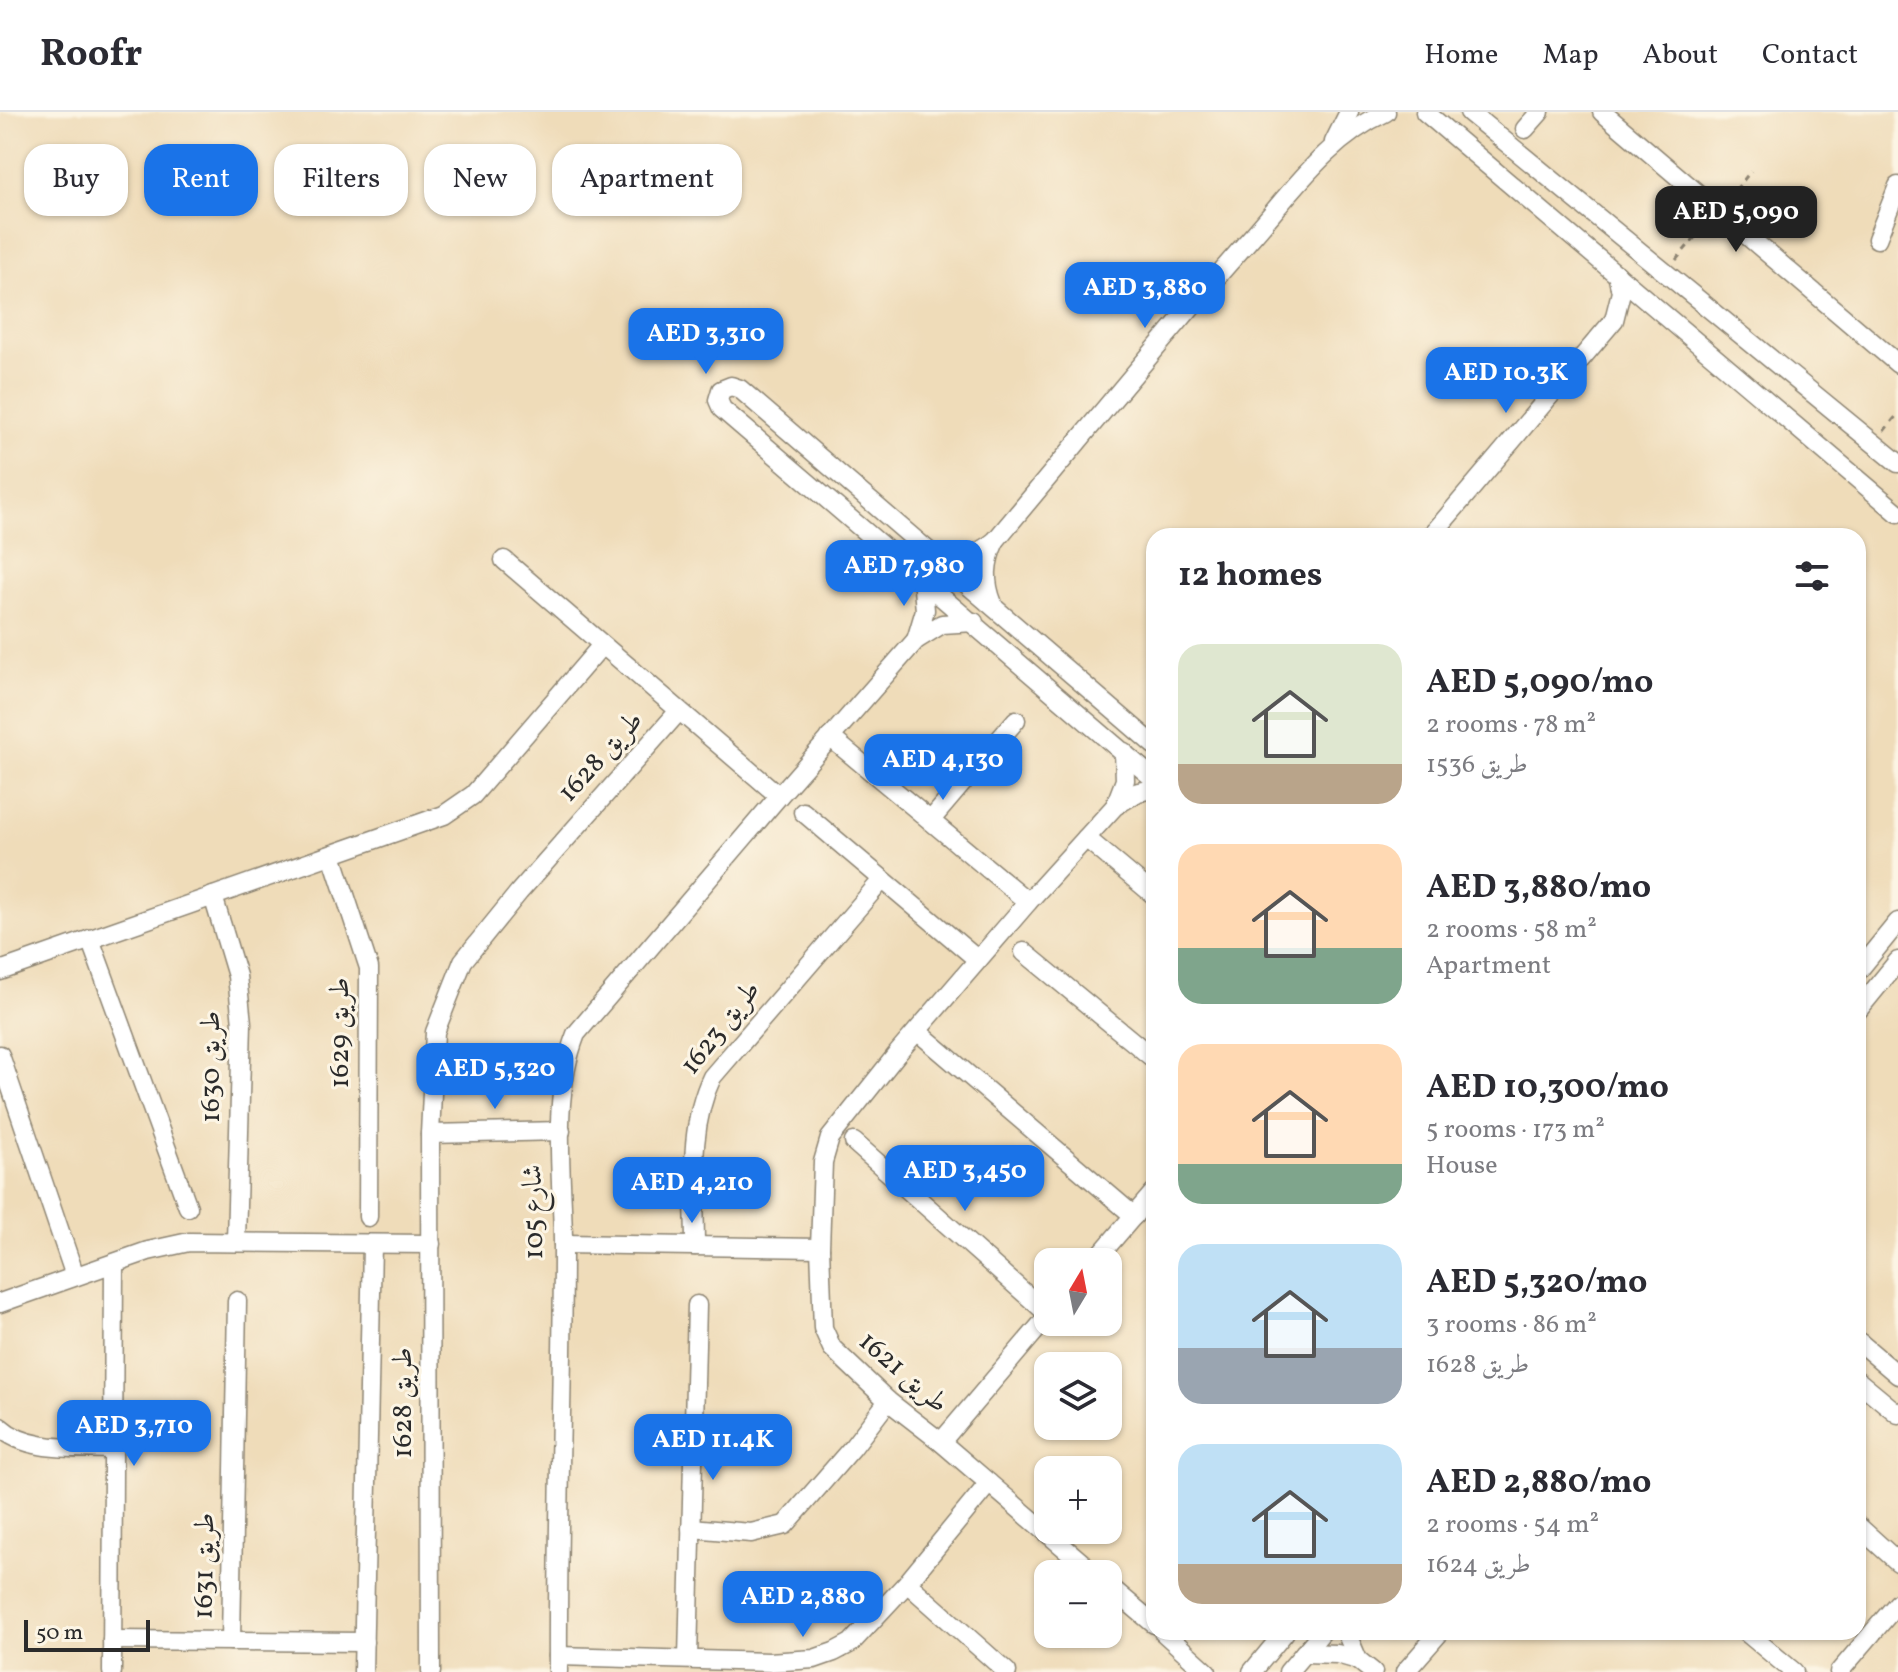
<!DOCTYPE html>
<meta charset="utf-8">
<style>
body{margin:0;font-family:Vollkorn,Amiri,serif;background:#f2f2f3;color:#2b2b33;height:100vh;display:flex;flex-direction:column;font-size:30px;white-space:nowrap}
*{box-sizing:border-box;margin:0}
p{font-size:26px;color:#7c7c81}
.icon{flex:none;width:44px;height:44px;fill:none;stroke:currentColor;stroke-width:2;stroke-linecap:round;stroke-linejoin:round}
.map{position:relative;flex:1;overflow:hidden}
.sheet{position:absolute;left:1146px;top:416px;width:720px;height:1112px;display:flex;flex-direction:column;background:#fff;border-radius:24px;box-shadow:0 2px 6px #0004}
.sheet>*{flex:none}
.banner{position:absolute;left:24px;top:32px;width:760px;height:72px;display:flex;gap:16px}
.needle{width:52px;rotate:10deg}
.tools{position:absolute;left:1034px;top:1136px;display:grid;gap:16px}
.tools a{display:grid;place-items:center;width:88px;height:88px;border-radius:16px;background:#fff;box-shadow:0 2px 6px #0004;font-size:40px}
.scale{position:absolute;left:24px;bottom:20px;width:126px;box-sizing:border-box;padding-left:8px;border:4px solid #2b2b2b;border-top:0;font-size:22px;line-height:28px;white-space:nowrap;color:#2b2b2b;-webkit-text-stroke:6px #fcf5e5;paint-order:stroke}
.price{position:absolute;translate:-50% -68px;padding:0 18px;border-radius:16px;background:#1a73e8;color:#fff;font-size:26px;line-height:52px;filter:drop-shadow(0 2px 4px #0008)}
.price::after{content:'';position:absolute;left:50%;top:48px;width:24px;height:18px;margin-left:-12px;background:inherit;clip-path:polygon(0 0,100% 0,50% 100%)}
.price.active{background:#222;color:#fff}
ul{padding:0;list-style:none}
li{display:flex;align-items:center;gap:24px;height:200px;padding:0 32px}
li span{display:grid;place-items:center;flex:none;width:224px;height:160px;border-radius:24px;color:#555}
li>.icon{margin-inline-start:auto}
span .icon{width:96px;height:96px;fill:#fffc;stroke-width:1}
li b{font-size:34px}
h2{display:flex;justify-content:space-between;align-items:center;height:96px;padding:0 32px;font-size:34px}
.pill{padding:0 28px;border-radius:24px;background:#fff;box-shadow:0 2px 6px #0004;font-size:28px;line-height:72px}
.pill.active{background:#1a73e8;color:#fff}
header{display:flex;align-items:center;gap:48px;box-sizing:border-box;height:112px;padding:0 40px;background:#fff;border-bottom:2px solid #e1e1e2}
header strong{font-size:38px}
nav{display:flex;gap:44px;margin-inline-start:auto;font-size:28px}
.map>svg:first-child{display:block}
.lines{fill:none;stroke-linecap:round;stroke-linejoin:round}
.minor-casing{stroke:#8d8472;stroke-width:21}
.path{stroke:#8d8472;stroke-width:3;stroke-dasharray:6 6;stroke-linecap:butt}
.minor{stroke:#fff;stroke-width:18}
.labels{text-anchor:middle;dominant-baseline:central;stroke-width:6;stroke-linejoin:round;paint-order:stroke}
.street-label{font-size:28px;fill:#2b2b2b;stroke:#fcf5e5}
</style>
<header>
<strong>Roofr</strong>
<nav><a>Home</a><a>Map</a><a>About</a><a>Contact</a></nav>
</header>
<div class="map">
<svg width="1898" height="1560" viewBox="0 0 1898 1560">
<rect width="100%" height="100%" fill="#fcf5e5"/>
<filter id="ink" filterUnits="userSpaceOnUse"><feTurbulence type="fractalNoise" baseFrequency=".0125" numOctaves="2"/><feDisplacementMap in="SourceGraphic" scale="16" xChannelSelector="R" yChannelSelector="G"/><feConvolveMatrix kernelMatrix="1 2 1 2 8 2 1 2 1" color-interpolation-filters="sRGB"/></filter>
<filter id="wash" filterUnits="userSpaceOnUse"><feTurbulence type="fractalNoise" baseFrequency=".006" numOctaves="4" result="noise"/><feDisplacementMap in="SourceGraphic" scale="32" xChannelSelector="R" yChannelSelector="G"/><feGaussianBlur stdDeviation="1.8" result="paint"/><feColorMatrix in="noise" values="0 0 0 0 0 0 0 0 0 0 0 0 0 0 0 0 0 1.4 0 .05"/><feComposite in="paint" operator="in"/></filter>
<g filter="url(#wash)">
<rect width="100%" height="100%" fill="#efdcb9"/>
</g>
<g filter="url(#ink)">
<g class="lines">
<g class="minor-casing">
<g id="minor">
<polyline points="1425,0 1898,401"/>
<polyline points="1469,0 1898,351"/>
<polyline points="1602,0 1898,252"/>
<polyline points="1525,17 1540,0"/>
<polyline points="1334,30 1349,0"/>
<polyline points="1877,127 1898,74"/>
<polyline points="1431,424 1614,208 1621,180 1617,162"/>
<path d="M939,447C961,450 978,442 995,429C1079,329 1162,226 1250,127C1291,81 1328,26 1386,0"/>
<polyline points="504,448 779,684"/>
<path d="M993,492C984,470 985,451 995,429"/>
<polyline points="916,528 925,498 922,466"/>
<polyline points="830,625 1028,790"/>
<polyline points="1154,633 740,277 731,274 721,278 718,288 722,297 1154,667"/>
<polyline points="1115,694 1125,668 1124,640"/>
<polyline points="803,700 978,848"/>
<polyline points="931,708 1016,608"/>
<polyline points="1086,726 1154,783"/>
<polyline points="332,743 369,856 368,1105"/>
<polyline points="213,784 237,864 242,911 236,1129"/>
<polyline points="90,827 188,1095"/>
<polyline points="1024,840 1154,947"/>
<polyline points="0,859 444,703 473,683 602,533"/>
<polyline points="1858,859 1898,810"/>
<polyline points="1858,898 1898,849"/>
<polyline points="917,919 1134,1104"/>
<polyline points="0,943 75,1164"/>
<polyline points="430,1022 561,1019"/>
<polyline points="854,1030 1048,1202"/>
<polyline points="563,1132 820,1136"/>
<path d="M695,1134C695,1078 687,1017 712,965L882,768"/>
<polyline points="1094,1150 1154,1080"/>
<polyline points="0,1191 148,1139 189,1130 431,1132"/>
<polyline points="1858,1229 1898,1263"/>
<polyline points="1858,1269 1898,1302"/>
<path d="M0,1315C28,1341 77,1335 113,1337"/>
<polyline points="941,1330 1048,1204"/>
<polyline points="1858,1414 1898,1450"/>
<polyline points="691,1416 751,1421 785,1413 853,1335 888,1289"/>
<polyline points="1095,1462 941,1330 888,1289 832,1236 823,1216 820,1136 823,1050 830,1026 897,942 1028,790 1115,694 1138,680 1154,677"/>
<polyline points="907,1471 1007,1560"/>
<polyline points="1108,1473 1154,1512"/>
<polyline points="1163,1520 1207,1560"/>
<polyline points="1346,1520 1358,1548 1373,1560"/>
<polyline points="1746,1520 1794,1560"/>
<polyline points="112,1528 364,1530"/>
<polyline points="231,1529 237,1189"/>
<polyline points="1304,1541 1337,1542 1358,1548"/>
<polyline points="558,1544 769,1550 814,1547 834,1540 851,1531 907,1471 989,1371"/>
<polyline points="688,1546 697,1193"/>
<polyline points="112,1560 114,1152"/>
<polyline points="363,1560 372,1133"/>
<polyline points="431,1560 430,1022 435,920 463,849 519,780 679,599"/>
<path d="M558,1560C557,1418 563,1276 563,1133C563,1064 550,988 576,922L779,684L916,528L942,512L974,510"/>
<polyline points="1252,1560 1285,1520"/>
<polyline points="1288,1560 1322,1520"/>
<polyline points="1405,1560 1440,1520"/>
<polyline points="1839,1560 1898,1491"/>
</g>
</g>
<g class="path">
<polyline points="1728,87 1751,59"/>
<polyline points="1676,148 1707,111"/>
<polyline points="1884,319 1898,302"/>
</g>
<use href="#minor" class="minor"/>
</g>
</g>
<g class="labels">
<g class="street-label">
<text transform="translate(601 645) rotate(-48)">طريق 1628</text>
<text transform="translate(721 916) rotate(-52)">طريق 1623</text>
<text transform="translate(340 921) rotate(-90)">طريق 1629</text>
<text transform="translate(211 955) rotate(-90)">طريق 1630</text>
<text transform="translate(534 1100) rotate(-91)">شارع 105</text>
<text transform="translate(903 1261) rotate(41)">طريق 1621</text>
<text transform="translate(403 1291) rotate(-90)">طريق 1628</text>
<text transform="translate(205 1454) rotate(-89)">طريق 1631</text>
</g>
</g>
</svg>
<div class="tools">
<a><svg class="needle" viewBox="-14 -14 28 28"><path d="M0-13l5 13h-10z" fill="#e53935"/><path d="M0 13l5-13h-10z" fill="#7c7c81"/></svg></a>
<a><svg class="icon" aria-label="layers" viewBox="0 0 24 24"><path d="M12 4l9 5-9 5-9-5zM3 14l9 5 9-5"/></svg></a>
<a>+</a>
<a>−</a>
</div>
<div class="scale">50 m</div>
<b class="price active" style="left:1736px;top:142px">AED 5,090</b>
<b class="price" style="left:1145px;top:218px">AED 3,880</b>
<b class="price" style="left:706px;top:264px">AED 3,310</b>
<b class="price" style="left:1506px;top:303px">AED 10.3K</b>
<b class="price" style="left:904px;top:496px">AED 7,980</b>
<b class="price" style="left:943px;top:690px">AED 4,130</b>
<b class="price" style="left:495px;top:999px">AED 5,320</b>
<b class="price" style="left:965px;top:1101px">AED 3,450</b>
<b class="price" style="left:692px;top:1113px">AED 4,210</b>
<b class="price" style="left:134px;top:1356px">AED 3,710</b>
<b class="price" style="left:713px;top:1370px">AED 11.4K</b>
<b class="price" style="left:803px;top:1527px">AED 2,880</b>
<div class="banner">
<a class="pill">Buy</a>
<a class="pill active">Rent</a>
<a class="pill">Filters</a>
<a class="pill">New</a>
<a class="pill">Apartment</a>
</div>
<section class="sheet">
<h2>12 homes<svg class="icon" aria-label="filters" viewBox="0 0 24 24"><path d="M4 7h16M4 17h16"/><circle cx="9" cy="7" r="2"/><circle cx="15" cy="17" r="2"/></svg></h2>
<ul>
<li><span style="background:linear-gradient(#dfe7d0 75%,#b9a48a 0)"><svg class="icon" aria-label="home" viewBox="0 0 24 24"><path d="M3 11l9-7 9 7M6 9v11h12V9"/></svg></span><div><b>AED 5,090/mo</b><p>2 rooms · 78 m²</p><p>طريق 1536</p></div></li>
<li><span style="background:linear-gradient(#ffd9b3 65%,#7fa58c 0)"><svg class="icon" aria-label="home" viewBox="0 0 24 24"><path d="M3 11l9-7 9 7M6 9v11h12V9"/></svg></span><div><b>AED 3,880/mo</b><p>2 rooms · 58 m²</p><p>Apartment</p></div></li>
<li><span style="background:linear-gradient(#ffd9b3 75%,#7fa58c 0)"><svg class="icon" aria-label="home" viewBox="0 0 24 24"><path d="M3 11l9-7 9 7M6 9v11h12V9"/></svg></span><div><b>AED 10,300/mo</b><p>5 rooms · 173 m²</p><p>House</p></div></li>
<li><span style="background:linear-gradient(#bfe0f5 65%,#9aa5b1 0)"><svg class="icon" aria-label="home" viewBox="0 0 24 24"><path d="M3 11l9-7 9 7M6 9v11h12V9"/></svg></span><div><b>AED 5,320/mo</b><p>3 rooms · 86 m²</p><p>طريق 1628</p></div></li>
<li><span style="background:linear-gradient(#bfe0f5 75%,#b9a48a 0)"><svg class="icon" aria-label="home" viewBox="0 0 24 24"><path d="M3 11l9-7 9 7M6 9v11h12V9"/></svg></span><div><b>AED 2,880/mo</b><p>2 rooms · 54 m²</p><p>طريق 1624</p></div></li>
</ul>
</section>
</div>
